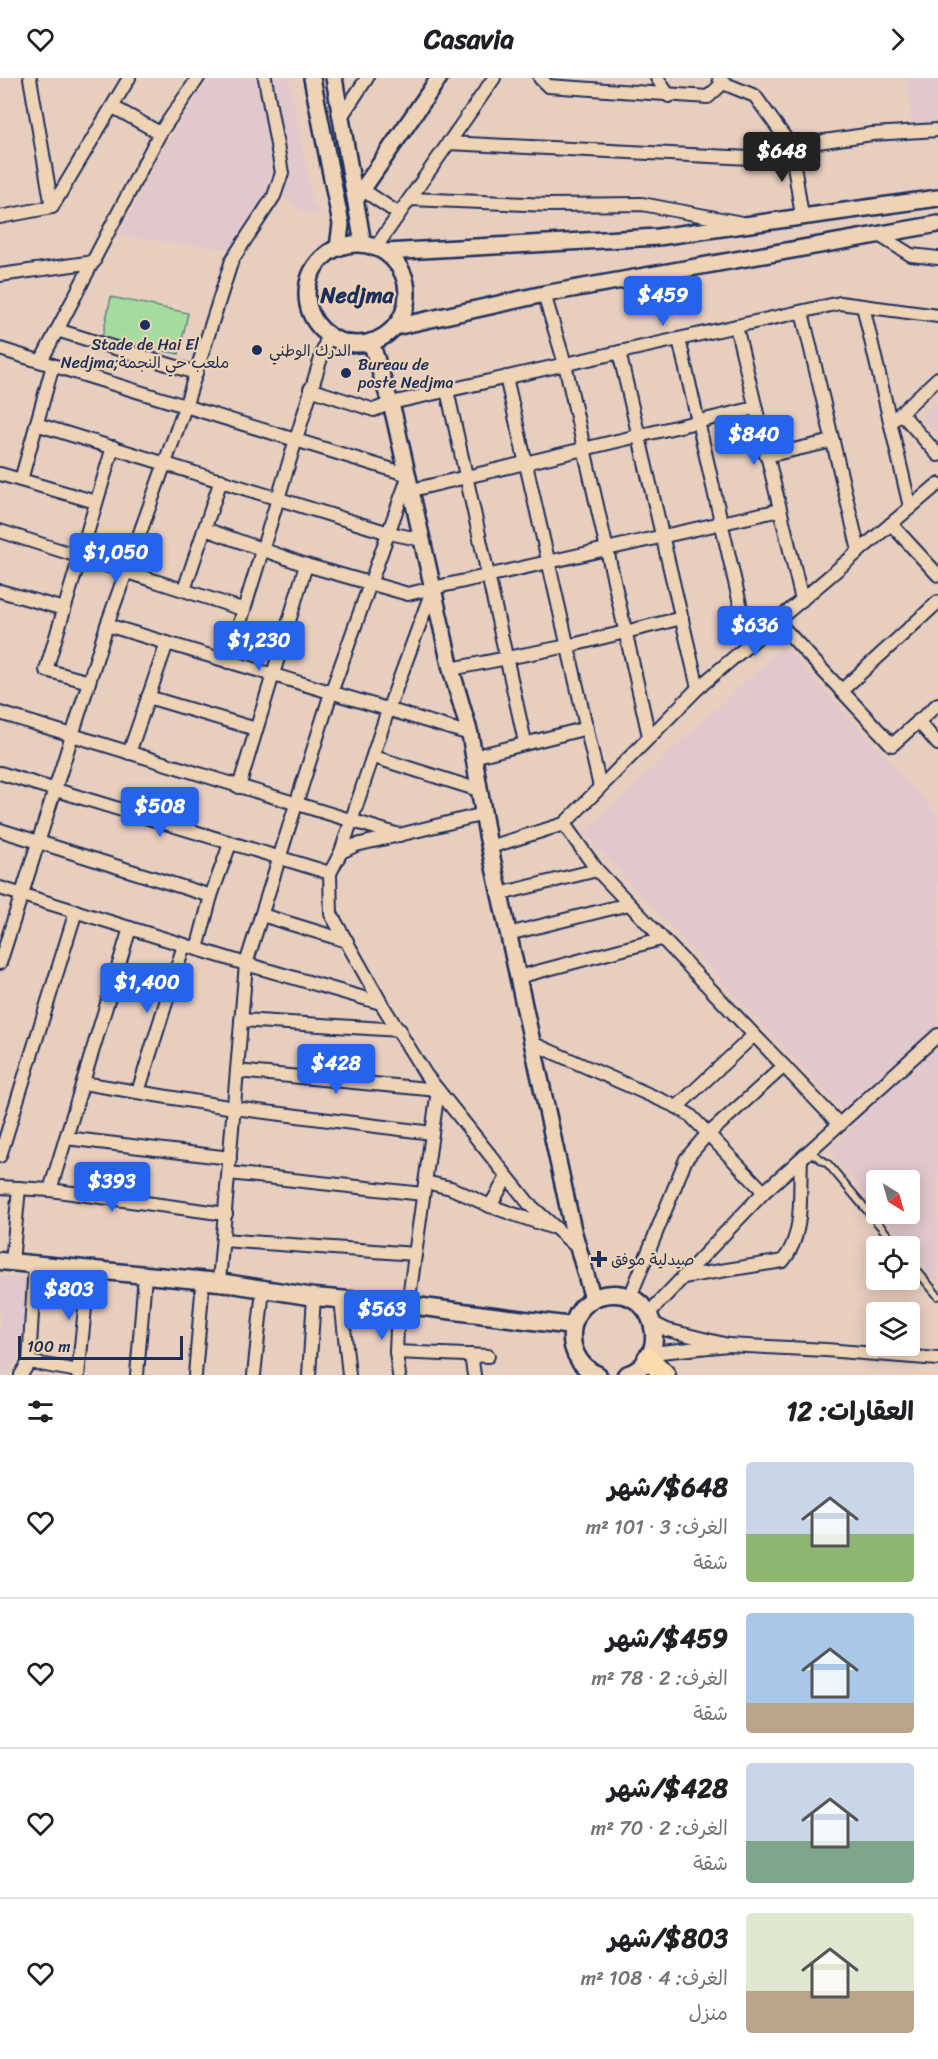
<!DOCTYPE html>
<html lang="ar">
<meta charset="utf-8">
<style>
body{margin:0;font-family:Sriracha,"Playpen Sans Arabic",sans-serif;background:#f2f2f2;color:#202124;direction:rtl;height:100vh;display:flex;flex-direction:column;font-size:22px;white-space:nowrap}
*{box-sizing:border-box;margin:0}
p{font-size:20px;color:#757577}
.icon{flex:none;width:33px;height:33px;fill:none;stroke:currentColor;stroke-width:2;stroke-linecap:round;stroke-linejoin:round}
.map{position:relative;height:1297px;overflow:hidden;direction:ltr}
.details{display:flex;flex-direction:column;background:#fff;flex:1}
.details>*{flex:none}
.needle{width:39px;rotate:143deg}
.buttons{position:absolute;left:866px;top:1092px;display:grid;gap:12px}
.buttons a{display:grid;place-items:center;width:54px;height:54px;border-radius:6px;background:#fff;box-shadow:0 3px 15px #0003;font-size:30px}
.scale{position:absolute;left:18px;bottom:15px;width:165px;box-sizing:border-box;padding-left:6px;border:3px solid #1b2f5e;border-top:0;font-size:16px;line-height:21px;white-space:nowrap;color:#1b2f5e;-webkit-text-stroke:4px #eed3b5;paint-order:stroke}
.price{position:absolute;translate:-50% -51px;padding:0 14px;border-radius:6px;background:#2563eb;color:#fff;font-size:20px;line-height:39px;filter:drop-shadow(0 2px 3px #0008)}
.price::after{content:'';position:absolute;left:50%;top:36px;width:18px;height:14px;margin-left:-9px;background:inherit;clip-path:polygon(0 0,100% 0,50% 100%)}
.price.active{background:#222;color:#fff}
ul{padding:0;list-style:none}
li{display:flex;align-items:center;gap:18px;height:150px;padding:0 24px}
li+li{border-top:2px solid #e0e0e0}
li span{display:grid;place-items:center;flex:none;width:168px;height:120px;border-radius:6px;color:#555}
li>.icon{margin-inline-start:auto}
span .icon{width:72px;height:72px;fill:#fffc;stroke-width:1}
li b{font-size:26px}
h2{display:flex;justify-content:space-between;align-items:center;height:72px;padding:0 24px;font-size:26px}
header{display:flex;justify-content:space-between;align-items:center;height:78px;padding:0 24px;background:#fff;font-size:27px;font-weight:700}
.map>svg:first-child{display:block}
.built{fill:#e1c8cc}
.pitch{fill:#a4dca0;stroke:#60867f;stroke-width:1.5}
.lines{fill:none;stroke-linecap:round;stroke-linejoin:round}
.service-casing{stroke:#1b2f5e;stroke-width:10}
.minor-casing{stroke:#1b2f5e;stroke-width:16}
.tertiary-casing{stroke:#1b2f5e;stroke-width:20}
.secondary-casing{stroke:#1b2f5e;stroke-width:21}
.trunk-casing{stroke:#1b2f5e;stroke-width:24}
.service{stroke:#eed3b5;stroke-width:6}
.minor{stroke:#eed3b5;stroke-width:12}
.tertiary{stroke:#eed3b5;stroke-width:15}
.secondary{stroke:#eed3b5;stroke-width:16}
.trunk{stroke:#fcdcac;stroke-width:20}
.poi-dot{fill:#1b2f5e;stroke:#eed3b5;stroke-width:2}
.labels{text-anchor:middle;dominant-baseline:central;stroke-width:4.5;stroke-linejoin:round;paint-order:stroke}
.poi-label{font-size:16px;fill:#1b2f5e;stroke:#eed3b5;text-anchor:start}
.district-label{font-size:22px;font-weight:bold;fill:#1b2f5e;stroke:#eed3b5}
</style>
<header><svg class="icon" aria-label="forward" viewBox="0 0 24 24"><path d="M9 5l7 7-7 7"/></svg>Casavia<svg class="icon" aria-label="heart" viewBox="0 0 24 24"><path d="M12 20l-8-8c-3-5 5-10 8-4 3-6 11-1 8 4z"/></svg></header>
<div class="map">
<svg width="938" height="1297" viewBox="0 0 938 1297">
<rect width="100%" height="100%" fill="#e8cebf"/>
<filter id="ink" filterUnits="userSpaceOnUse"><feTurbulence type="fractalNoise" baseFrequency=".0167" numOctaves="2"/><feDisplacementMap in="SourceGraphic" scale="12" xChannelSelector="R" yChannelSelector="G"/><feConvolveMatrix kernelMatrix="1 2 1 2 8 2 1 2 1" color-interpolation-filters="sRGB"/></filter>
<g filter="url(#ink)">
<g class="built">
<polygon points="208,0 289,0 312,123 321,138 309,137 275,113 236,172 119,158 163,71"/>
<polygon points="907,0 938,0 938,50 912,53"/>
<polygon points="938,322 938,358 920,338"/>
<polygon points="784,568 938,737 938,1205 881,1136 909,1136 909,1102 876,1102 876,1129 829,1072 856,1046 583,755"/>
<polygon points="0,1198 30,1201 22,1274 6,1297 0,1297"/>
</g>
<polygon class="pitch" points="111,219 188,235 179,276 102,260"/>
<g class="lines">
<g class="service-casing">
<g id="service">
<polyline points="810,1074 828,1086 897,1168"/>
<polyline points="909,1183 938,1218"/>
</g>
</g>
<g class="minor-casing">
<g id="minor">
<polyline points="30,0 52,129"/>
<polyline points="540,0 548,8 708,19 723,5"/>
<polyline points="657,0 669,18"/>
<polyline points="719,0 723,5 755,18 791,68 802,138"/>
<polyline points="113,29 160,55"/>
<polyline points="341,39 367,0"/>
<polyline points="448,65 771,81 791,68 872,56 938,52"/>
<polyline points="363,112 399,136"/>
<polyline points="410,121 550,127 642,126 742,145"/>
<polyline points="0,139 52,129 129,0"/>
<polyline points="877,156 911,177 938,180"/>
<polyline points="376,169 494,0"/>
<polyline points="0,197 94,184"/>
<polyline points="544,216 565,286 649,658"/>
<polyline points="863,228 910,429"/>
<polyline points="802,234 859,473"/>
<polyline points="736,248 802,522"/>
<polyline points="57,252 196,295"/>
<polyline points="679,261 749,565"/>
<polyline points="0,271 409,397 331,615 246,886 219,1204"/>
<polyline points="619,274 698,610"/>
<polyline points="41,283 160,55 198,0"/>
<polyline points="506,299 600,709"/>
<polyline points="310,311 374,332 391,325 840,225 938,238"/>
<polyline points="447,312 525,664"/>
<polyline points="901,335 938,377"/>
<polyline points="890,345 938,300"/>
<polyline points="36,346 389,455 423,462"/>
<polyline points="766,378 833,363"/>
<polyline points="0,396 96,424"/>
<polyline points="21,402 53,287"/>
<polyline points="412,412 755,330"/>
<polyline points="891,446 938,497"/>
<polyline points="205,451 306,487 408,516 433,510"/>
<polyline points="0,453 242,531"/>
<polyline points="184,512 221,402"/>
<polyline points="0,513 64,531"/>
<polyline points="776,542 892,667 938,626"/>
<polyline points="107,547 470,656"/>
<polyline points="228,584 328,257"/>
<polyline points="451,591 568,568 682,540"/>
<polyline points="89,604 46,592 113,369"/>
<polyline points="841,613 938,524"/>
<polyline points="148,619 256,651"/>
<polyline points="0,635 399,757 484,736"/>
<polyline points="918,643 938,666"/>
<polyline points="129,675 167,565"/>
<polyline points="374,679 479,712"/>
<polyline points="473,679 587,650"/>
<polyline points="0,695 330,795"/>
<polyline points="239,709 306,487"/>
<polyline points="564,746 698,610 938,406"/>
<polyline points="0,752 211,818"/>
<polyline points="399,757 356,767 341,774 330,795 331,836 381,925 426,997 530,1127 579,1171"/>
<polyline points="490,769 564,746 597,792 840,1047"/>
<polyline points="341,774 388,632 433,510 780,432"/>
<polyline points="0,810 246,886 381,925"/>
<polyline points="500,816 597,792"/>
<polyline points="262,837 347,863"/>
<polyline points="508,856 629,826"/>
<polyline points="197,871 211,818 230,766"/>
<polyline points="0,885 107,547 185,329 232,182 274,118 282,95 265,0"/>
<polyline points="518,899 661,861"/>
<polyline points="241,942 400,952"/>
<polyline points="532,965 677,1029 690,1037 764,1114"/>
<polyline points="237,993 438,1012 408,1227"/>
<polyline points="83,1005 234,1030 432,1055"/>
<polyline points="138,1014 184,867"/>
<polyline points="677,1029 754,957"/>
<polyline points="66,1060 230,1080"/>
<polyline points="0,1078 76,833"/>
<polyline points="229,1095 423,1116"/>
<polyline points="425,1104 451,1110 490,1128 551,1149"/>
<polyline points="0,1109 50,1112 226,1136"/>
<polyline points="50,1112 130,850"/>
<polyline points="490,1128 507,1099"/>
<polyline points="223,1162 415,1176"/>
<polyline points="12,1184 19,1110"/>
<path d="M683,1199L783,1183C805,1156 799,1115 801,1082"/>
<polyline points="630,1219 686,1081 703,1061 784,988"/>
<polyline points="341,1221 349,1297"/>
<polyline points="398,1227 396,1274 399,1297"/>
<polyline points="649,1235 764,1114 938,957"/>
<polyline points="728,1267 826,1272 938,1281"/>
<polyline points="396,1274 488,1278"/>
<polyline points="651,1275 728,1267 667,1252 653,1245"/>
<polyline points="471,1277 474,1297"/>
<polyline points="29,1284 78,1293"/>
<polyline points="21,1297 29,1284 35,1186"/>
<polyline points="78,1297 89,1192"/>
<polyline points="137,1297 145,1197"/>
<polyline points="195,1297 203,1203"/>
<polyline points="254,1297 263,1211"/>
<polyline points="309,1297 314,1219"/>
</g>
</g>
<g class="tertiary-casing">
<g id="tertiary">
<polyline points="312,0 341,146 338,170"/>
<polyline points="334,0 363,166"/>
<polyline points="356,121 439,0"/>
<circle cx="357" cy="216" r="50"/>
<polyline points="385,174 658,159 938,120"/>
<polyline points="395,249 544,216 938,146"/>
<polyline points="371,264 394,337 451,591 470,656 487,757 573,1152 593,1221"/>
</g>
</g>
<g class="secondary-casing">
<g id="secondary">
<polyline points="0,1183 219,1204 314,1219 408,1227 572,1248"/>
<path d="M598,1297C555,1279 568,1213 616,1216C660,1218 669,1284 626,1297"/>
</g>
</g>
<g class="trunk-casing">
<polyline id="trunk" points="648,1280 665,1297"/>
</g>
<use href="#service" class="service"/>
<use href="#minor" class="minor"/>
<use href="#tertiary" class="tertiary"/>
<use href="#secondary" class="secondary"/>
<use href="#trunk" class="trunk"/>
</g>
</g>
<g class="poi-dot">
<circle cx="145" cy="247" r="6"/>
<circle cx="257" cy="272" r="6"/>
<circle cx="346" cy="295" r="6"/>
<path d="M596 1172h6v6h6v6h-6v6h-6v-6h-6v-6h6z"/>
</g>
<g class="labels">
<g class="poi-label">
<text x="145" y="266" text-anchor="middle">Stade de Hai El<tspan x="145" dy="18">Nedjma;ملعب حي النجمة</tspan></text>
<text x="269" y="272">الدرك الوطني</text>
<text x="358" y="286">Bureau de<tspan x="358" dy="18">poste Nedjma</tspan></text>
<text x="611" y="1181">صيدلية موفق</text>
</g>
<g class="district-label">
<text x="357" y="217">Nedjma</text>
</g>
</g>
</svg>
<div class="buttons">
<a><svg class="needle" viewBox="-14 -14 28 28"><path d="M0-13l5 13h-10z" fill="#e53935"/><path d="M0 13l5-13h-10z" fill="#757577"/></svg></a>
<a><svg class="icon" aria-label="locate" viewBox="0 0 24 24"><circle cx="12" cy="12" r="6"/><path d="M12 2v4M12 18v4M2 12h4M18 12h4"/></svg></a>
<a><svg class="icon" aria-label="layers" viewBox="0 0 24 24"><path d="M12 4l9 5-9 5-9-5zM3 14l9 5 9-5"/></svg></a>
</div>
<div class="scale">100 m</div>
<b class="price active" style="left:782px;top:105px">$648</b>
<b class="price" style="left:663px;top:249px">$459</b>
<b class="price" style="left:754px;top:388px">$840</b>
<b class="price" style="left:116px;top:506px">$1,050</b>
<b class="price" style="left:755px;top:579px">$636</b>
<b class="price" style="left:259px;top:594px">$1,230</b>
<b class="price" style="left:160px;top:760px">$508</b>
<b class="price" style="left:147px;top:936px">$1,400</b>
<b class="price" style="left:336px;top:1017px">$428</b>
<b class="price" style="left:112px;top:1135px">$393</b>
<b class="price" style="left:69px;top:1243px">$803</b>
<b class="price" style="left:382px;top:1263px">$563</b>
</div>
<section class="details">
<h2>العقارات: 12<svg class="icon" aria-label="filters" viewBox="0 0 24 24"><path d="M4 7h16M4 17h16"/><circle cx="9" cy="7" r="2"/><circle cx="15" cy="17" r="2"/></svg></h2>
<ul>
<li><span style="background:linear-gradient(#c9d6e8 60%,#8fb573 0)"><svg class="icon" aria-label="home" viewBox="0 0 24 24"><path d="M3 11l9-7 9 7M6 9v11h12V9"/></svg></span><div><b>$648/شهر</b><p>الغرف: 3 · 101 m²</p><p>شقة</p></div><svg class="icon" aria-label="heart" viewBox="0 0 24 24"><path d="M12 20l-8-8c-3-5 5-10 8-4 3-6 11-1 8 4z"/></svg></li>
<li><span style="background:linear-gradient(#a9c7e8 75%,#b9a48a 0)"><svg class="icon" aria-label="home" viewBox="0 0 24 24"><path d="M3 11l9-7 9 7M6 9v11h12V9"/></svg></span><div><b>$459/شهر</b><p>الغرف: 2 · 78 m²</p><p>شقة</p></div><svg class="icon" aria-label="heart" viewBox="0 0 24 24"><path d="M12 20l-8-8c-3-5 5-10 8-4 3-6 11-1 8 4z"/></svg></li>
<li><span style="background:linear-gradient(#c9d6e8 65%,#7fa58c 0)"><svg class="icon" aria-label="home" viewBox="0 0 24 24"><path d="M3 11l9-7 9 7M6 9v11h12V9"/></svg></span><div><b>$428/شهر</b><p>الغرف: 2 · 70 m²</p><p>شقة</p></div><svg class="icon" aria-label="heart" viewBox="0 0 24 24"><path d="M12 20l-8-8c-3-5 5-10 8-4 3-6 11-1 8 4z"/></svg></li>
<li><span style="background:linear-gradient(#dfe7d0 65%,#b9a48a 0)"><svg class="icon" aria-label="home" viewBox="0 0 24 24"><path d="M3 11l9-7 9 7M6 9v11h12V9"/></svg></span><div><b>$803/شهر</b><p>الغرف: 4 · 108 m²</p><p>منزل</p></div><svg class="icon" aria-label="heart" viewBox="0 0 24 24"><path d="M12 20l-8-8c-3-5 5-10 8-4 3-6 11-1 8 4z"/></svg></li>
</ul>
</section>
